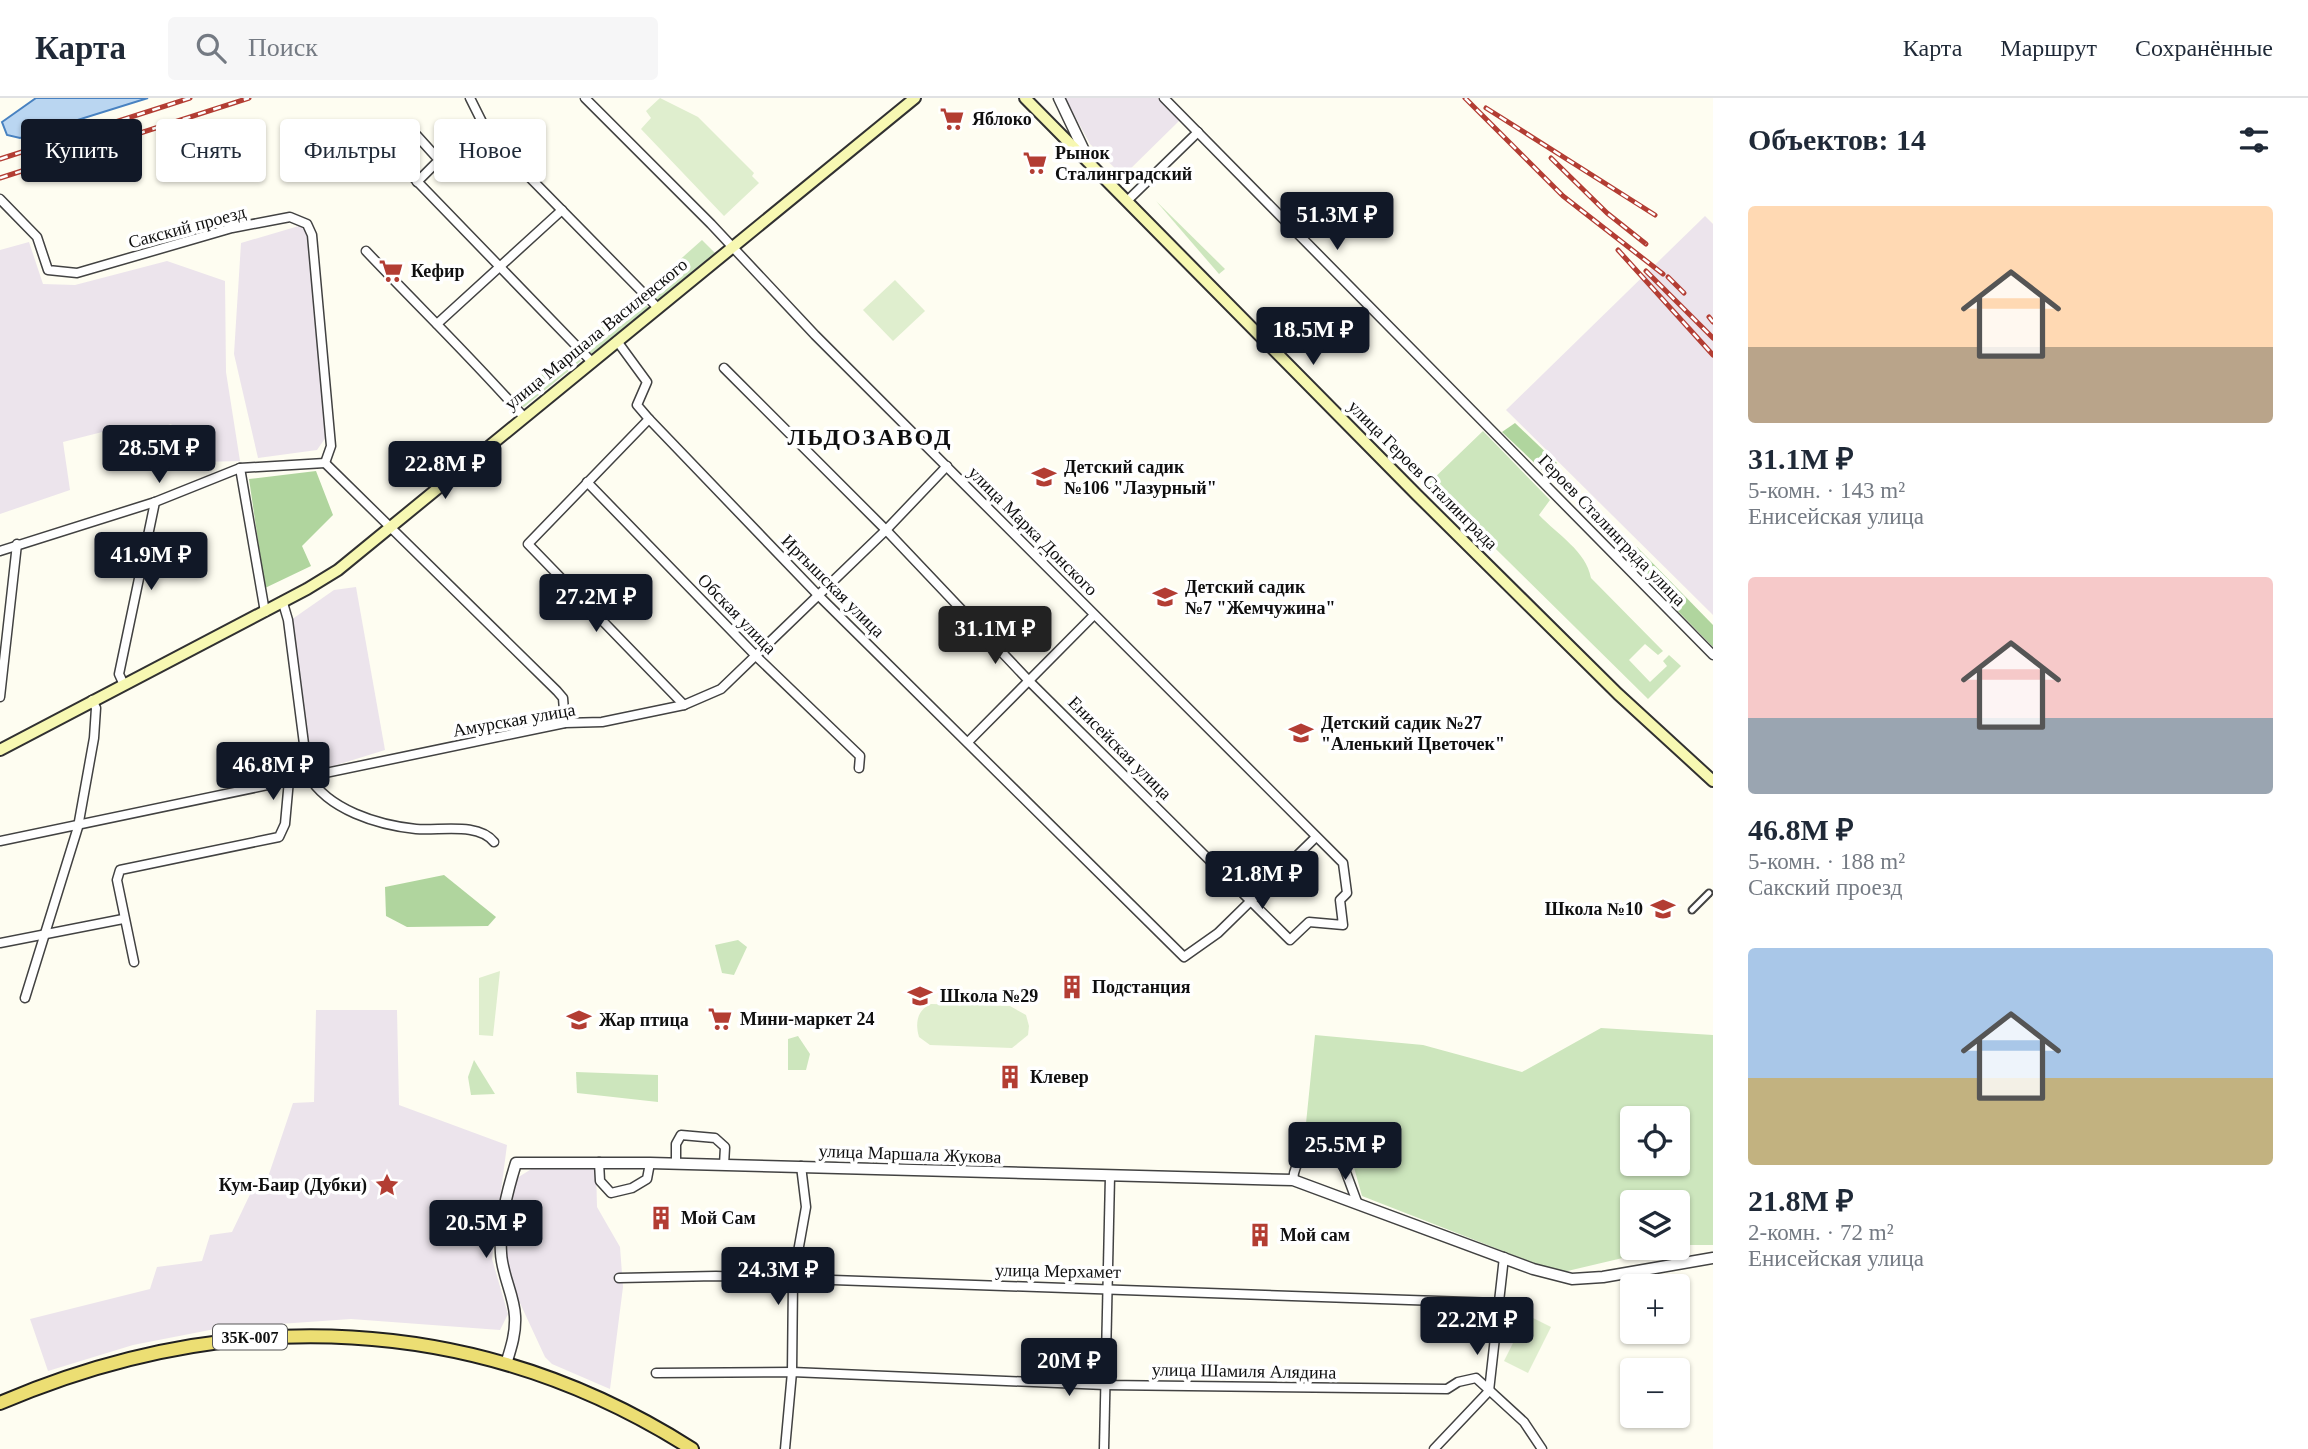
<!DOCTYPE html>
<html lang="ru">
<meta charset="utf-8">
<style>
body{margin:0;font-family:Georgia,serif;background:#f6f6f7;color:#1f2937;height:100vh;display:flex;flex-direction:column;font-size:26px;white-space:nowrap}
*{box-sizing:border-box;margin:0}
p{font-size:23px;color:#747a83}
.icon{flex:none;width:38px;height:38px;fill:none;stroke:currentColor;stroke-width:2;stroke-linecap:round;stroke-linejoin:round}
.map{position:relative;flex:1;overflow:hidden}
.details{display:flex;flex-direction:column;background:#fff;width:595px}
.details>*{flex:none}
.hud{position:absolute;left:21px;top:21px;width:665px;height:63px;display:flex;gap:14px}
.controls{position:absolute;left:1620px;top:1008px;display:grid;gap:14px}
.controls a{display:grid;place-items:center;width:70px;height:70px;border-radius:7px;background:#fff;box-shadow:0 2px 5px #0004;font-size:35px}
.price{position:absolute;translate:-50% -60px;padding:0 16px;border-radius:7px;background:#111827;color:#fff;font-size:23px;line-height:46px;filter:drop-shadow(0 2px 4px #0008)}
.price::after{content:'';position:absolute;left:50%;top:42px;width:21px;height:16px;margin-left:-10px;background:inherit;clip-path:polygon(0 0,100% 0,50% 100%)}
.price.current{background:#222;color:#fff}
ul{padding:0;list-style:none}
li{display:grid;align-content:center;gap:14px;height:371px;padding:0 35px}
li span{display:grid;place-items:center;height:217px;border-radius:7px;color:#555}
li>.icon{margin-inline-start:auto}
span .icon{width:126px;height:126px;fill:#fffc;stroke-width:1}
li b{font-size:30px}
h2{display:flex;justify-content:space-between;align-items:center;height:84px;padding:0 35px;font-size:30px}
.pill{padding:0 24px;border-radius:7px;background:#fff;box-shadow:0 2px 5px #0004;font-size:24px;line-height:63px}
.pill.current{background:#111827;color:#fff}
header{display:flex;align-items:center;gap:42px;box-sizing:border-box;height:98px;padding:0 35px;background:#fff;border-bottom:2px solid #e0e1e3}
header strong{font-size:33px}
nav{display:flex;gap:38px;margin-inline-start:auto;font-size:24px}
.search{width:490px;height:63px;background:#f6f6f7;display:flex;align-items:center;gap:18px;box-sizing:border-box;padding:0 24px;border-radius:7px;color:#747a83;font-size:26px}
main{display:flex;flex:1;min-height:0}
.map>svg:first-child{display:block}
.industrial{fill:#ece4ec}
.green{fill:#cde6bd;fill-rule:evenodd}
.forest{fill:#b0d59e}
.pitch{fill:#dfeece}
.water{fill:#bad6f1;stroke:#4882c1;stroke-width:2}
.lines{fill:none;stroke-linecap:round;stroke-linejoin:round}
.pedestrian-casing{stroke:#424242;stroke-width:9}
.minor-casing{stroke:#424242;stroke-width:11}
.tertiary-casing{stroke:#424242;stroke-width:13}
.secondary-casing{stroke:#313131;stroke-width:14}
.primary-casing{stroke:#202020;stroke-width:16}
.pedestrian{stroke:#fff;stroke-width:5}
.minor{stroke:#fff;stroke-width:8}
.tertiary{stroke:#fff;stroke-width:10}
.secondary{stroke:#f7f8b2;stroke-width:10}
.primary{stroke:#ecde73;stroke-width:12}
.rail-casing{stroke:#b33d33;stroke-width:5}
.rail{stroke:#fff;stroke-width:2.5;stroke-dasharray:8;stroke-linecap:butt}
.labels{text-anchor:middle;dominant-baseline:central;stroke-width:7;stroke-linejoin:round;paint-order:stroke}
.shield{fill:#fff;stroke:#575757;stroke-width:2}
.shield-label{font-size:16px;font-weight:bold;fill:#0f0f0f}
.poi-label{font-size:18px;font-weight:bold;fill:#0f0f0f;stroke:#fff;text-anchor:start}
.street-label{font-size:18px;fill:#0f0f0f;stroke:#fff}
.district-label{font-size:24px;font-weight:bold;letter-spacing:2px;fill:#0f0f0f;stroke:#fff}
</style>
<header>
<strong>Карта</strong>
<div class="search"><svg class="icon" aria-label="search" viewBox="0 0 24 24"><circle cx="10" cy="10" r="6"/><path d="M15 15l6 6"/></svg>Поиск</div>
<nav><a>Карта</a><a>Маршрут</a><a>Сохранённые</a></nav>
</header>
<main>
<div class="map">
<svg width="1713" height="1351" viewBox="0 0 1713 1351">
<rect width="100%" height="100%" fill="#fefdf1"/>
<g class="industrial">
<polygon points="1065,0 1158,0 1180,22 1123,78 1090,46"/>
<polygon points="1705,118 1713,126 1713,517 1506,312"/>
<polygon points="309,125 326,339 317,352 258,360 234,256 241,145"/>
<polygon points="29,144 43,186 75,187 167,163 225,183 226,274 240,363 202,364 171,326 116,346 110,332 63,344 70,392 0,416 0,152"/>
<polygon points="356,489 385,652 314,674 311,671 291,522 334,492"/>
<polygon points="316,912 397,912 399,1007 507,1047 492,1161 508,1216 500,1232 351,1221 220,1230 133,1247 48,1273 30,1221 150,1191 157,1169 202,1163 210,1137 232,1134 254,1088 266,1085 293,1005 314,1004"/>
<polygon points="596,1069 597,1109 620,1149 623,1189 610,1291 552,1266 545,1259 506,1175 508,1115 517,1080 533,1070"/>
</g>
<g class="green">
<polygon points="1156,103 1225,171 1219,176"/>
<polygon points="702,142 715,155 658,203 647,191"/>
<polygon points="639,199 650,211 591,256 581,246"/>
<polygon points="572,252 581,263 524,309 511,301"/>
<path d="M1483,333L1550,402L1539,417C1558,437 1586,453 1591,480L1663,553L1658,557L1645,546L1629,562L1650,584L1667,568L1663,563L1669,557L1681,568L1648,601L1429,385Z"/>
<polygon points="738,842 747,849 734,877 722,875 715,847"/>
<path d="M1601,930L1713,937V1147H1678V1104H1633V1150H1665L1559,1175L1362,1098L1348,1048L1305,1035L1315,937L1423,947L1522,974ZM1633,1020H1678V1066H1633Z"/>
<polygon points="798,938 810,956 806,972 788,972 788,941"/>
<polygon points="474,962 495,996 471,997 468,979"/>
<polygon points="576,974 658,977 658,1004 577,995"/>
</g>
<g class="forest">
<polygon points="1515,325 1557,365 1544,374 1502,334"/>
<polygon points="316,373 333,417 302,448 311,468 265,490 249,381"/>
<polygon points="1637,449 1713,527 1713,549 1629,463"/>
<polygon points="444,777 496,819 488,828 407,829 386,818 385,789"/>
</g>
<g class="pitch">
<polygon points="660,0 698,19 754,75 752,78 759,85 724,118 641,31 651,20 646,13"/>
<polygon points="895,182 925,213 893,243 863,212"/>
<polygon points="500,873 493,938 479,937 479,880"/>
<path d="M931,906L1010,908L1026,917L1029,928L1028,937L1012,950L930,947L919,939C915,925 917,912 931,906Z"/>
<polygon points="1527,1217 1551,1229 1528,1275 1504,1263"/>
</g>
<polygon class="water" points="36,0 148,0 20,40 7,37 2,24"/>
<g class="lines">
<g class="pedestrian-casing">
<polyline id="pedestrian" points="1692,812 1709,795"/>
</g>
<g class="minor-casing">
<g id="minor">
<polyline points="470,0 489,38 658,210"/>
<polyline points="585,0 711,126 815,237 1343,765 1347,795 1340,802 1343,827 1309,824 1290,842 1030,584 886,432 724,270"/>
<polyline points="1164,0 1713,557"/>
<polyline points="410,30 439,62 417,84"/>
<polyline points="382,47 591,263"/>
<polyline points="0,101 37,139 48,172 77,175 232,130 290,119 307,126 312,137 331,348 325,365"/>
<polyline points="1128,102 1198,34"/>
<path d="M366,153C418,208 473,261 523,318"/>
<polyline points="437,226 562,112"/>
<polyline points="617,243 647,284 637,307 649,321 817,496 1184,859 1218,835 1316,739"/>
<polyline points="649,321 528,446 684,607"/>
<polyline points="325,365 557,593 563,600 565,625"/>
<polyline points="240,370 265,514"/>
<polyline points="587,384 756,558 860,658 859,670"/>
<polyline points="0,453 155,404 240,370 325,365"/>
<path d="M283,505L288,522L308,677C328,712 378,727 416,731C440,733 478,724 494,744"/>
<polyline points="124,587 119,576 155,404"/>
<polyline points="0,599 17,446"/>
<polyline points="969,643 1094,517"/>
<polyline points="0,743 565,625 602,624 684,607 721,591 886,432 947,368"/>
<polyline points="0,845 123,821"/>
<polyline points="134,864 117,782 120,772 279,739 285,726 289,682"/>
<polyline points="25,900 78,729 94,640 96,610 92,602"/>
<polyline points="599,1064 600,1083 611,1095 632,1090 647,1081 650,1065"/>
<polyline points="676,1066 676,1046 681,1037 715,1040 725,1049 724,1067"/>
<path d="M1293,1082C1295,1060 1307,1051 1329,1051L1344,1069L1357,1104"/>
<polyline points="619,1180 716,1178 1497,1205"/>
<polyline points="656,1275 792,1274 1105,1287 1447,1291 1458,1284 1476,1280 1524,1324 1542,1351"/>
<polyline points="785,1351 792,1274 793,1182 806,1109 801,1068"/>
<polyline points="1104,1351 1110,1078"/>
<polyline points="1434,1351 1489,1293 1504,1159"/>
</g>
</g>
<g class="tertiary-casing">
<g id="tertiary">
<polyline points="1059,0 1088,61"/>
<path d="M506,1266C511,1250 516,1235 515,1218C514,1197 502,1177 501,1155C499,1125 507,1094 516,1065H650L1293,1082L1533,1171L1572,1181L1603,1179L1713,1160"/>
</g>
</g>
<g class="secondary-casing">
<g id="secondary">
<polyline points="1025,0 1417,397 1618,596 1713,683"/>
<polyline points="0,652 307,491 338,472 915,0"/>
</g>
</g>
<g class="primary-casing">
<path id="primary" d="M0,1305C231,1206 477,1214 692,1351"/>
</g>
<use href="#pedestrian" class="pedestrian"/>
<use href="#minor" class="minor"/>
<use href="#tertiary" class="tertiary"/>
<use href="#secondary" class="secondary"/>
<use href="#primary" class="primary"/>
<g class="rail-casing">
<g id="rail">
<polyline points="1465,0 1563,98 1663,176"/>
<polyline points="1486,10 1655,117"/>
<polyline points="1551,60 1607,115 1646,146"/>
<polyline points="0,61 190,0"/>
<polyline points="0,80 249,0"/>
<polyline points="1618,152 1713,257"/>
<polyline points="1646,173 1713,240"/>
<polyline points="1668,179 1684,195"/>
<polyline points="1709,219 1713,224"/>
</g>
</g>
<use href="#rail" class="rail"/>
</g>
<defs>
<g id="supermarket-bare" transform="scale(1.89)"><path d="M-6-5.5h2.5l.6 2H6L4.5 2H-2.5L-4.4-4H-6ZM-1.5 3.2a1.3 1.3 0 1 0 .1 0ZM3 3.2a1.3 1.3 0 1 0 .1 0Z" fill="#b33d33" stroke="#fff" stroke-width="2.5" paint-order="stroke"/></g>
<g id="school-bare" transform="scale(1.89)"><path d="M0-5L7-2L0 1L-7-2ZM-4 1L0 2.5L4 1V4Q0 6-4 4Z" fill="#b33d33" stroke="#fff" stroke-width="2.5" paint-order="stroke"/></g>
<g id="building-bare" transform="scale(1.89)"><path d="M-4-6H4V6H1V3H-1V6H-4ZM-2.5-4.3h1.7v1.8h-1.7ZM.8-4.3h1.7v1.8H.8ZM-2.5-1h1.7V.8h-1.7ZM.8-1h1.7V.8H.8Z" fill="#b33d33" stroke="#fff" stroke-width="2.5" paint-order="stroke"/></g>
<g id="sight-bare" transform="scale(1.89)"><path d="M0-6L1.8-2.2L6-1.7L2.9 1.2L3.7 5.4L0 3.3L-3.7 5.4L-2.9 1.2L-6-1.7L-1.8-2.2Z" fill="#b33d33" stroke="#fff" stroke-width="2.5" paint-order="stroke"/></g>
</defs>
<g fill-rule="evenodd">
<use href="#supermarket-bare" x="952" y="21"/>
<use href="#supermarket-bare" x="1035" y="65"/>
<use href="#supermarket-bare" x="391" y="173"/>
<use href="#school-bare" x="1044" y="379"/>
<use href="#school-bare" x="1165" y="499"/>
<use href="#school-bare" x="1301" y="635"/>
<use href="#school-bare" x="1663" y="811"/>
<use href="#building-bare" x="1072" y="889"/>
<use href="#school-bare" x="920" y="898"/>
<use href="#supermarket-bare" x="720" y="921"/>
<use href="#school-bare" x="579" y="922"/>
<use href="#building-bare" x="1010" y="979"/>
<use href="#sight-bare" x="387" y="1087"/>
<use href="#building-bare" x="661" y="1120"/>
<use href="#building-bare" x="1260" y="1137"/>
</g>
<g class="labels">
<rect class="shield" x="213" y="1226.5" width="74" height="25" rx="5"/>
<g class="shield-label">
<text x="250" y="1239">35К-007</text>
</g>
<g class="poi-label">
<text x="972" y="21">Яблоко</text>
<text x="1055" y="55">Рынок<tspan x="1055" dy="21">Сталинградский</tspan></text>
<text x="411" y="173">Кефир</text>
<text x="1064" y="369">Детский садик<tspan x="1064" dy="21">№106 "Лазурный"</tspan></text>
<text x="1185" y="489">Детский садик<tspan x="1185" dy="21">№7 "Жемчужина"</tspan></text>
<text x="1321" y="625">Детский садик №27<tspan x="1321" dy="21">"Аленький Цветочек"</tspan></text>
<text x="1643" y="811" text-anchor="end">Школа №10</text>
<text x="1092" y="889">Подстанция</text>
<text x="940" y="898">Школа №29</text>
<text x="740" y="921">Мини-маркет 24</text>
<text x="599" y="922">Жар птица</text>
<text x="1030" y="979">Клевер</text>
<text x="367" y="1087" text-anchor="end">Кум-Баир (Дубки)</text>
<text x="681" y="1120">Мой Сам</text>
<text x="1280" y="1137">Мой сам</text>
</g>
<g class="street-label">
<text transform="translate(187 129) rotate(-15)">Сакский проезд</text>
<text transform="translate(596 236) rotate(-39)">улица Маршала Василевского</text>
<text transform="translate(1423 377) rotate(45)">улица Героев Сталинграда</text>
<text transform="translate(1612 432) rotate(46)">Героев Сталинграда улица</text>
<text transform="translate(1033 433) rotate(45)">улица Марка Донского</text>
<text transform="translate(833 488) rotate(45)">Иртышская улица</text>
<text transform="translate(737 516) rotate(46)">Обская улица</text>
<text transform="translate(514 622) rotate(-10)">Амурская улица</text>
<text transform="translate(1120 650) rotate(45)">Енисейская улица</text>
<text transform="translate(910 1056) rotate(2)">улица Маршала Жукова</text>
<text transform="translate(1058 1173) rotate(1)">улица Мерхамет</text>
<text transform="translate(1244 1273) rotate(1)">улица Шамиля Алядина</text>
</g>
<g class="district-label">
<text x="870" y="339">ЛЬДОЗАВОД</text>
</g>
</g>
</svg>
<div class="controls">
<a><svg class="icon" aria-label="locate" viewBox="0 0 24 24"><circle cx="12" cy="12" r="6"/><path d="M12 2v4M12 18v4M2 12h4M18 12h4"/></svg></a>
<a><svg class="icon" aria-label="layers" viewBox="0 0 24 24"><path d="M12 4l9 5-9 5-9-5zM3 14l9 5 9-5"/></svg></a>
<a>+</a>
<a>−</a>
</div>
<b class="price" style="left:1337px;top:154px">51.3M ₽</b>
<b class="price" style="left:1313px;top:269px">18.5M ₽</b>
<b class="price" style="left:159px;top:387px">28.5M ₽</b>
<b class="price" style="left:445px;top:403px">22.8M ₽</b>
<b class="price" style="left:151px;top:494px">41.9M ₽</b>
<b class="price" style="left:596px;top:536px">27.2M ₽</b>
<b class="price current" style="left:995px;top:568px">31.1M ₽</b>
<b class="price" style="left:273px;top:704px">46.8M ₽</b>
<b class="price" style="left:1262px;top:813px">21.8M ₽</b>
<b class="price" style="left:1345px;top:1084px">25.5M ₽</b>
<b class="price" style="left:486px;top:1162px">20.5M ₽</b>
<b class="price" style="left:778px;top:1209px">24.3M ₽</b>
<b class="price" style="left:1477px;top:1259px">22.2M ₽</b>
<b class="price" style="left:1069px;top:1300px">20M ₽</b>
<div class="hud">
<a class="pill current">Купить</a>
<a class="pill">Снять</a>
<a class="pill">Фильтры</a>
<a class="pill">Новое</a>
</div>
</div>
<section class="details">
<h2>Объектов: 14<svg class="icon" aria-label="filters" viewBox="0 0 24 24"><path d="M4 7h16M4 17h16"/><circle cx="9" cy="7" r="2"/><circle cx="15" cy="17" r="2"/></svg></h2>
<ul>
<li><span style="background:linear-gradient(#ffd9b3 65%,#b9a48a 0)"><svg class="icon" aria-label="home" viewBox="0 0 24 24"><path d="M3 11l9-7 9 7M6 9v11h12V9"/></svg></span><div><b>31.1M ₽</b><p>5-комн. · 143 m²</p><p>Енисейская улица</p></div></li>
<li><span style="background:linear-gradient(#f6c9c9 65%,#9aa5b1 0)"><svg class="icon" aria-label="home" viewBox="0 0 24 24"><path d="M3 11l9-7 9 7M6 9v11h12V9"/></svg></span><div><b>46.8M ₽</b><p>5-комн. · 188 m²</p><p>Сакский проезд</p></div></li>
<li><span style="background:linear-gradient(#a9c7e8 60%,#c2b280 0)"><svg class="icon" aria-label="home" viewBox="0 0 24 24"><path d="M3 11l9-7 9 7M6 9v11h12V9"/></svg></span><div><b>21.8M ₽</b><p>2-комн. · 72 m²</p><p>Енисейская улица</p></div></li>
</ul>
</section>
</main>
